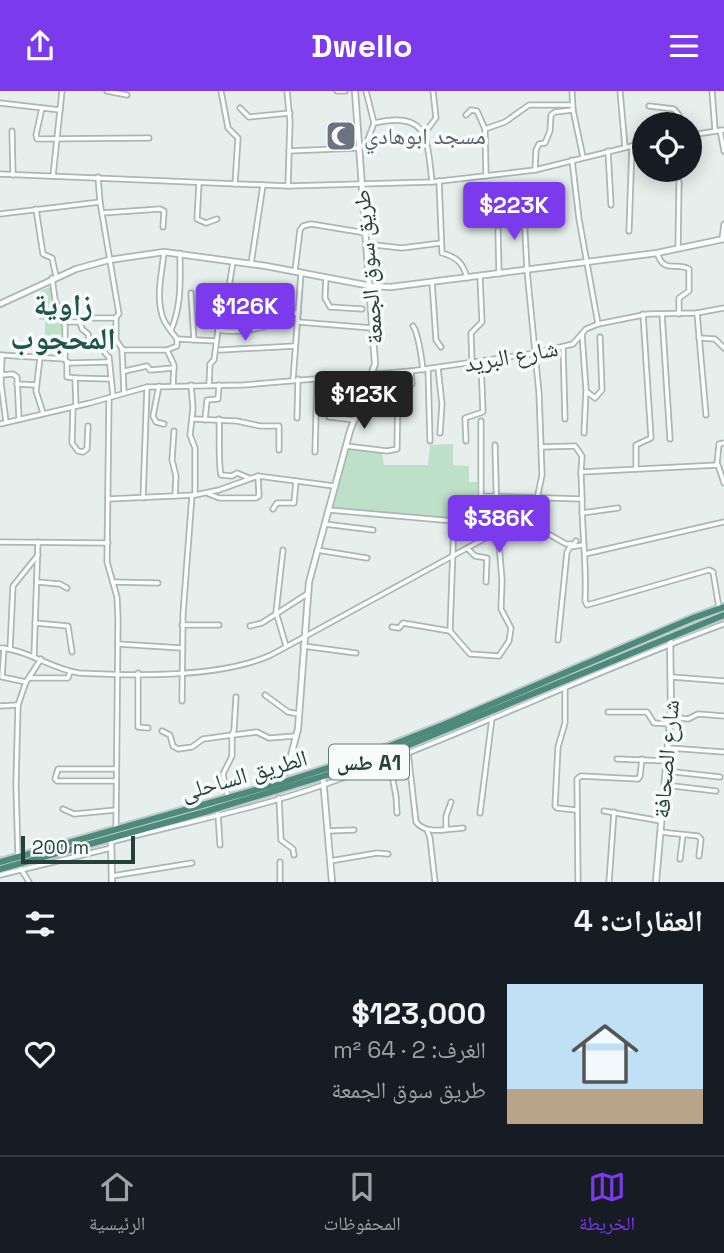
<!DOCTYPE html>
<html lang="ar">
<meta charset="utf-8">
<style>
body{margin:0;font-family:"Space Grotesk","Noto Naskh Arabic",sans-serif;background:#242831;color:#f1f3f6;direction:rtl;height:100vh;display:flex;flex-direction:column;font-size:26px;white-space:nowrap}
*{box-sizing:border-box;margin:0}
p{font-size:23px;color:#9ea1a6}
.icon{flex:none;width:38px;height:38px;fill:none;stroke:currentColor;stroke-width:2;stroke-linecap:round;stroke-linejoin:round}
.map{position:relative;height:791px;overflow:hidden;direction:ltr}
.sheet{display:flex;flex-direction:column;background:#171b24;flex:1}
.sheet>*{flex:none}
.fabs{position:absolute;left:632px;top:21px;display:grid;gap:14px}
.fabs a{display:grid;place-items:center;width:70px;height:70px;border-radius:50%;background:#171b24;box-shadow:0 4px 18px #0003;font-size:35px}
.scale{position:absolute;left:21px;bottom:18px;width:114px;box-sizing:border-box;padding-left:7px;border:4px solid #24423a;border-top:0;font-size:19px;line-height:24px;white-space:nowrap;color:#24423a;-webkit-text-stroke:5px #f7fbf9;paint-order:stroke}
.price{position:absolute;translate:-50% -60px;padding:0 16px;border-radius:7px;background:#7c3aed;color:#fff;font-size:23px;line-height:46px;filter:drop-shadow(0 2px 4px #0008)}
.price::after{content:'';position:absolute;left:50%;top:42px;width:21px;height:16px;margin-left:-10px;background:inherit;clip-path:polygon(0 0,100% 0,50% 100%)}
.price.active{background:#222;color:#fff}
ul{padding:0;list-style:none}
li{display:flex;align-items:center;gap:21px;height:175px;padding:0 21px}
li+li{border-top:2px solid #363941}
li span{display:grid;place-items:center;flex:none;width:196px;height:140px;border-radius:0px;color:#555}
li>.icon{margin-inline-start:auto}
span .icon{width:84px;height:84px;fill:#fffc;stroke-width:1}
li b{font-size:30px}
h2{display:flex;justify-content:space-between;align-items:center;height:84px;padding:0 21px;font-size:30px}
header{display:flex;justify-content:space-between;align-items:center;height:91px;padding:0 21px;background:#7c3aed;color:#fff;font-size:32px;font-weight:600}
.menu{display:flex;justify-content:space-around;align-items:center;height:98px;border-top:2px solid #363941;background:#171b24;font-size:19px;color:#9ea1a6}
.menu a{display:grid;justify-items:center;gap:4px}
.menu .active{color:#7c3aed}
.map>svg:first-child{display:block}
.green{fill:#bfe0c8}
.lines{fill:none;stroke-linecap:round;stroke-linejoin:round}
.minor-casing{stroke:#a8b8b2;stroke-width:7}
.tertiary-casing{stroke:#a8b8b2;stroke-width:8}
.trunk-casing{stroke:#c2cac8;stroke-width:10}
.minor{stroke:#fff;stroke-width:3.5}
.tertiary{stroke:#fff;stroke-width:4.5}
.trunk{stroke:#4c8a7c;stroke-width:6}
.labels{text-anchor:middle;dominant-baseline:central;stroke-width:7;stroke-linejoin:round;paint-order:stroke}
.shield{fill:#f7fbf9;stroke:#637a73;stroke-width:2}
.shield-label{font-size:21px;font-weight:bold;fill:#24423a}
.worship-label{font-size:23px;fill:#5b616d;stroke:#f7fbf9;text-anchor:start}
.street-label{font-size:23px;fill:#24423a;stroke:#f7fbf9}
.district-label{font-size:30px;font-weight:bold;fill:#1f5548;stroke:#f7fbf9}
</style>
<header><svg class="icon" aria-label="menu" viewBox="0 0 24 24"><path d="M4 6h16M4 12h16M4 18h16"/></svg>Dwello<svg class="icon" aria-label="share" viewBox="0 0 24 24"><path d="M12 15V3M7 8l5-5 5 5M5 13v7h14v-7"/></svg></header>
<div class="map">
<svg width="724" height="791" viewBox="0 0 724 791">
<rect width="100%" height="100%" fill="#e6efeb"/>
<g class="green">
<path d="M50,196C54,212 63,226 64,242L53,245L45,244V229H39L40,200Z"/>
<polygon points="453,353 453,374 469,375 469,391 477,391 477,405 486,406 493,411 494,420 490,426 445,428 333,417 349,358 382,362 384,374 428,374 430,354"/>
</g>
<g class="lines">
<g class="minor-casing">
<g id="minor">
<polyline points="107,0 127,4"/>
<polyline points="221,0 228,37 238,47 235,93"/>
<polyline points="287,0 290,31 288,95"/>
<polyline points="337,0 345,0"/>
<path d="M366,0L374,32C428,20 427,46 432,91"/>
<polyline points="572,0 573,19 583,66"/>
<polyline points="620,0 625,56"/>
<polyline points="712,0 715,39"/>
<polyline points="0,12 60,19"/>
<polyline points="649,15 674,18 679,24 680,33"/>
<polyline points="42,17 36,44 37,48 149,47"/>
<polyline points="240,17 249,26 290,22"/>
<polyline points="466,24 471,19 477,20 485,38"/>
<polyline points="720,39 724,60"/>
<polyline points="12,40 13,84"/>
<polyline points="424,43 436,27 433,0"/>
<polyline points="690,44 724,39"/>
<polyline points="367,51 426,50"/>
<polyline points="289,60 359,57 367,51 374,32"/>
<polyline points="608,60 611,114"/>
<polyline points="572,69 579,128 598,233"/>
<polyline points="535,79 536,59 539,53 545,52 550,40 551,24 555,21 573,19"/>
<polyline points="0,83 288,95 432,91 535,79 644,52"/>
<polyline points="53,85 62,0"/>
<polyline points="486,85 485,38 505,31 529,14 572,14"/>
<polyline points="98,86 100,111"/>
<path d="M439,90L442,162C456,166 463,171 467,187"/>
<polyline points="199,92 197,128 206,132 217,128"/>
<polyline points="36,118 43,163 52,167 56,185"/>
<polyline points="102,122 160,118 164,120 163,136"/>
<polyline points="0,123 100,111 119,223 115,227 83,227 80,231 64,231"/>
<polyline points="498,139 499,183"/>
<polyline points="629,140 632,55"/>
<polyline points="722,148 724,133"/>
<polyline points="366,153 402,157 441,152"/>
<polyline points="678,157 679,91"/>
<path d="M164,161C162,181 156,204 162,224C164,233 172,241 177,248"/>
<path d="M657,162C665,184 675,170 689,178V200L679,207V223"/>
<polyline points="251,173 263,94"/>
<polyline points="295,180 300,139 303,135 311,133 366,142"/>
<polyline points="326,186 325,207 330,216 362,218"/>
<polyline points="432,191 436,249 441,256"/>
<polyline points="191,202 194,249"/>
<polyline points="227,208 233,171"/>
<polyline points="697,222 706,324"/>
<polyline points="662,223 670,348"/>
<polyline points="116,227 116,249 123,259 167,259"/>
<polyline points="80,231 82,238 88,243 90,252 104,251 105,262 109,266 113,305"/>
<polyline points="298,231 372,237"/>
<path d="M413,235C418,241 422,269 423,279"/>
<path d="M171,239C182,214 180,189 180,162"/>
<polyline points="218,239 219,225"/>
<polyline points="582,243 586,299 584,342"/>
<polyline points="699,247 715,248 724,257"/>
<polyline points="563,256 565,328"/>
<polyline points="122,258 124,301"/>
<polyline points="220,259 295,255"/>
<polyline points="0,264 65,268 65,235 55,208 52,187"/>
<polyline points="2,264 1,292 6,331"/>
<polyline points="40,267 36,300 43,322"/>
<polyline points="66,270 69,272 109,271"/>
<polyline points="67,271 67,286 75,287 76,315"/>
<polyline points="472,272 471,242 482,231 480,186"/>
<polyline points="438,277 442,313 440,342"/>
<polyline points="428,278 430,350"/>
<polyline points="125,280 147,275 150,279 174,277"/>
<polyline points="1,284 13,283 17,286 19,328"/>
<polyline points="75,287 110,288"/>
<polyline points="293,289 301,182"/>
<polyline points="17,293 36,294"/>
<polyline points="173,294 174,274 167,259 177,255 177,248 216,250"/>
<polyline points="191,294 193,317 190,344 195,357 195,404"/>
<path d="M209,294L210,273L214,269L218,239C239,243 261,237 282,231L285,223L298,222"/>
<polyline points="159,295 153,325 156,331 164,333"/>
<polyline points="587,301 595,307 602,299 600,246"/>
<polyline points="109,307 107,471 117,506 118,528 116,738"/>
<polyline points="73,316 72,352 78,360 83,361 87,358 88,335"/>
<polyline points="329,326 355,329"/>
<polyline points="297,327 298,288"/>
<polyline points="193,328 237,330 260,335 279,335 279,359"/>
<path d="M219,328C220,345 218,370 221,384L232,385L237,382L249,387"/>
<polyline points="205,329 207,309 218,308 219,294"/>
<path d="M481,330V405L582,408C582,443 587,476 585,510L587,514L709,479L713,481L719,517"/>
<polyline points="0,333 90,312 147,296 243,294 411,280 536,262 573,253 586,238 598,233 648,223 697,222 724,217"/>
<polyline points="174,340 172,369 176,385 175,405"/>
<polyline points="466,350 465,327 483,321 481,271"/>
<polyline points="495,354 497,429"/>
<polyline points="346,355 387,360 397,358 398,298 412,293 411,280"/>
<polyline points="541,356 575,355 582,365 581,381"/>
<polyline points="315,361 317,287"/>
<polyline points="717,373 719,353 724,352"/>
<polyline points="636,378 636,354 651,347 643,223"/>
<polyline points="209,403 219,407 256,407 259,405 258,385"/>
<polyline points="143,407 147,296"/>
<polyline points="108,408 195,404 219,399 258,385 334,395"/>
<polyline points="582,408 581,381 718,374 724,392"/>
<polyline points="273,418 277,412 294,412 296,390"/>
<polyline points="329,419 454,430 497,429 502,489 501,518 511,537 509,550 499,565 470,563 450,540 454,430"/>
<polyline points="582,422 618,417"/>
<polyline points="325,433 373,439"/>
<polyline points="510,437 545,441 566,453 574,453 576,450"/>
<polyline points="0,451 108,452"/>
<polyline points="468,458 475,465 487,467 486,491"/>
<polyline points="283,459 276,521 286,555"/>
<polyline points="317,459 367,467"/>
<polyline points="585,463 724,431"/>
<polyline points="37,491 60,493 67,497"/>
<polyline points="113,491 158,492"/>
<polyline points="35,532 68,535 72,561"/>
<polyline points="182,534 219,534"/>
<polyline points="250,535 262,532 307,503"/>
<polyline points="392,536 399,537 403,532 450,540"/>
<polyline points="558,549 567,461 570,456 583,454"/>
<polyline points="118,553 182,557"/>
<polyline points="303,555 356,562"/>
<path d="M0,557C29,559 51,578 79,582C135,585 220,587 271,564L524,426L537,408L542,384L539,302L527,179L524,123"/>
<polyline points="4,557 2,586 26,591"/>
<polyline points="10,558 13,495 38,464"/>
<polyline points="34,565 38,451"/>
<polyline points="138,582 138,636 148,637"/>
<polyline points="672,586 724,590"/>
<polyline points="29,587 68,587 70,581"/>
<polyline points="565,597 565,632 558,656 555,715 557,717 576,719"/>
<polyline points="265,604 288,621 299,623"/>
<polyline points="182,610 183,523 192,404"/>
<polyline points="0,615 18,614"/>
<polyline points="608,621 647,621 654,632 671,633"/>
<polyline points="671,626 688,628 698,623 724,625"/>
<polyline points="162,640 170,644 173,655 178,658 192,656 203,648 225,645 257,641 269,647 296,645"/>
<polyline points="669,657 724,661"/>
<path d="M408,661L416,731C426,744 447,738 463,737"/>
<polyline points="617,668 667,670"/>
<polyline points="389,669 396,705 397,722"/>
<polyline points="666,680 720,686"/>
<polyline points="116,690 57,690 55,688 58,678 116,678"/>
<polyline points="665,694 716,700"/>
<polyline points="228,707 223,683 232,665 232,644 234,639 236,606"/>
<polyline points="279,707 281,749 293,758 294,764"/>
<polyline points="63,718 74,723 116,719"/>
<polyline points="604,720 661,730"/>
<polyline points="480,722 492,627"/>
<polyline points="218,723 220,754"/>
<polyline points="446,738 446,725 451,711"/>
<polyline points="427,739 430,747 435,791"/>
<polyline points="328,740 354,739"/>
<polyline points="660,741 698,745 701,748 699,765"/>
<path d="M111,751C182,732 256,718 326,693C461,645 590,582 724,533"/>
<polyline points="18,766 16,694 18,614 26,591 41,568"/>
<polyline points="680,768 683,744"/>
<polyline points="330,770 377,762 388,763"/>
<polyline points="21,778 29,791"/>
<polyline points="0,784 111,757"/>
<polyline points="112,785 192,772"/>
<polyline points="280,791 280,771"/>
<polyline points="578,791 577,688 581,685 638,688 640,685 642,668"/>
<polyline points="609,791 614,721"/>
</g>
</g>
<g class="tertiary-casing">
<g id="tertiary">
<polyline points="0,213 76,178 109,169 164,161 266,175 371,195 391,196 657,162 724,148"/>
<polyline points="323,687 332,791"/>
<polyline points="279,693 288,676 298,638 309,491 350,340 375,273 355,0"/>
<polyline points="111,747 112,791"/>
<polyline points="656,791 671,619 670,545"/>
</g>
</g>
<g class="trunk-casing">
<g id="trunk">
<polyline points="0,771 284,691 359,667 443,634 693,527 724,516"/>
<polyline points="0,778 208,720 360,674 724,524"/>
</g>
</g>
<use href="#minor" class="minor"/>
<use href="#tertiary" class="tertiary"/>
<use href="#trunk" class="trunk"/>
</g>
<defs>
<g id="mosque-square" transform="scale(1.575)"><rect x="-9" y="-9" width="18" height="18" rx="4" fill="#6b7280" stroke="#f7fbf9"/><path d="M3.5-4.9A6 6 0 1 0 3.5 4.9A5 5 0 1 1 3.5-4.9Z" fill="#fff"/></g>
</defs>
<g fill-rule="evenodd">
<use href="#mosque-square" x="341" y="45"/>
</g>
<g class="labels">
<rect class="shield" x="329" y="653.5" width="80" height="35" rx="5"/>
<g class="shield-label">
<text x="369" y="671">طس A1</text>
</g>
<g class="worship-label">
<text x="364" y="45">مسجد ابوهادي</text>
</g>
<g class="street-label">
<text transform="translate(368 176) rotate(-95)">طريق سوق الجمعة</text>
<text transform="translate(511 265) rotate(-10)">شارع البريد</text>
<text transform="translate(666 668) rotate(-85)">شارع الصحافة</text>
<text transform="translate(244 684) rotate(-16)">الطريق الساحلى</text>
</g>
<g class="district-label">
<text x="63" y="213">زاوية<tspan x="63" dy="34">المحجوب</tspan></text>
</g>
</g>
</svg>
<div class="fabs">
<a><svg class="icon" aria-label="locate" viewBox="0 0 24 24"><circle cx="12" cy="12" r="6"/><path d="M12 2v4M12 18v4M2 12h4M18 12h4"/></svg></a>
</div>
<div class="scale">200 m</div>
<b class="price" style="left:514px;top:151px">$223K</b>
<b class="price" style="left:245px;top:252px">$126K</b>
<b class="price active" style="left:364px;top:340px">$123K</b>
<b class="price" style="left:499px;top:464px">$386K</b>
</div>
<section class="sheet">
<h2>العقارات: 4<svg class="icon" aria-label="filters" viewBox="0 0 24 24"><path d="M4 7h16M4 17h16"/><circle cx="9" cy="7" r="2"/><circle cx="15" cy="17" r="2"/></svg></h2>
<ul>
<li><span style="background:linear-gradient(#bfe0f5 75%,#b9a48a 0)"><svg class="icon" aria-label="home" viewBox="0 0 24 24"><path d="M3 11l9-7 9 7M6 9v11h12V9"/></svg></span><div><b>$123,000</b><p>الغرف: 2 · 64 m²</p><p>طريق سوق الجمعة</p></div><svg class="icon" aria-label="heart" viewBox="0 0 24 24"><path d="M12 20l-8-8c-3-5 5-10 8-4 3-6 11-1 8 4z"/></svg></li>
</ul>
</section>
<nav class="menu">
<a class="active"><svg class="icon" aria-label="map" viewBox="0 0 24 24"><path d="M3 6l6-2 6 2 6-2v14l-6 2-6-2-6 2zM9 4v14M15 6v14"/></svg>الخريطة</a>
<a><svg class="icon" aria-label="saved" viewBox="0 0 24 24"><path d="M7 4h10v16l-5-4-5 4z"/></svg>المحفوظات</a>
<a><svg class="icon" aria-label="home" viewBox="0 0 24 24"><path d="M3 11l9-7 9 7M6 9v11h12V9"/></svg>الرئيسية</a>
</nav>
